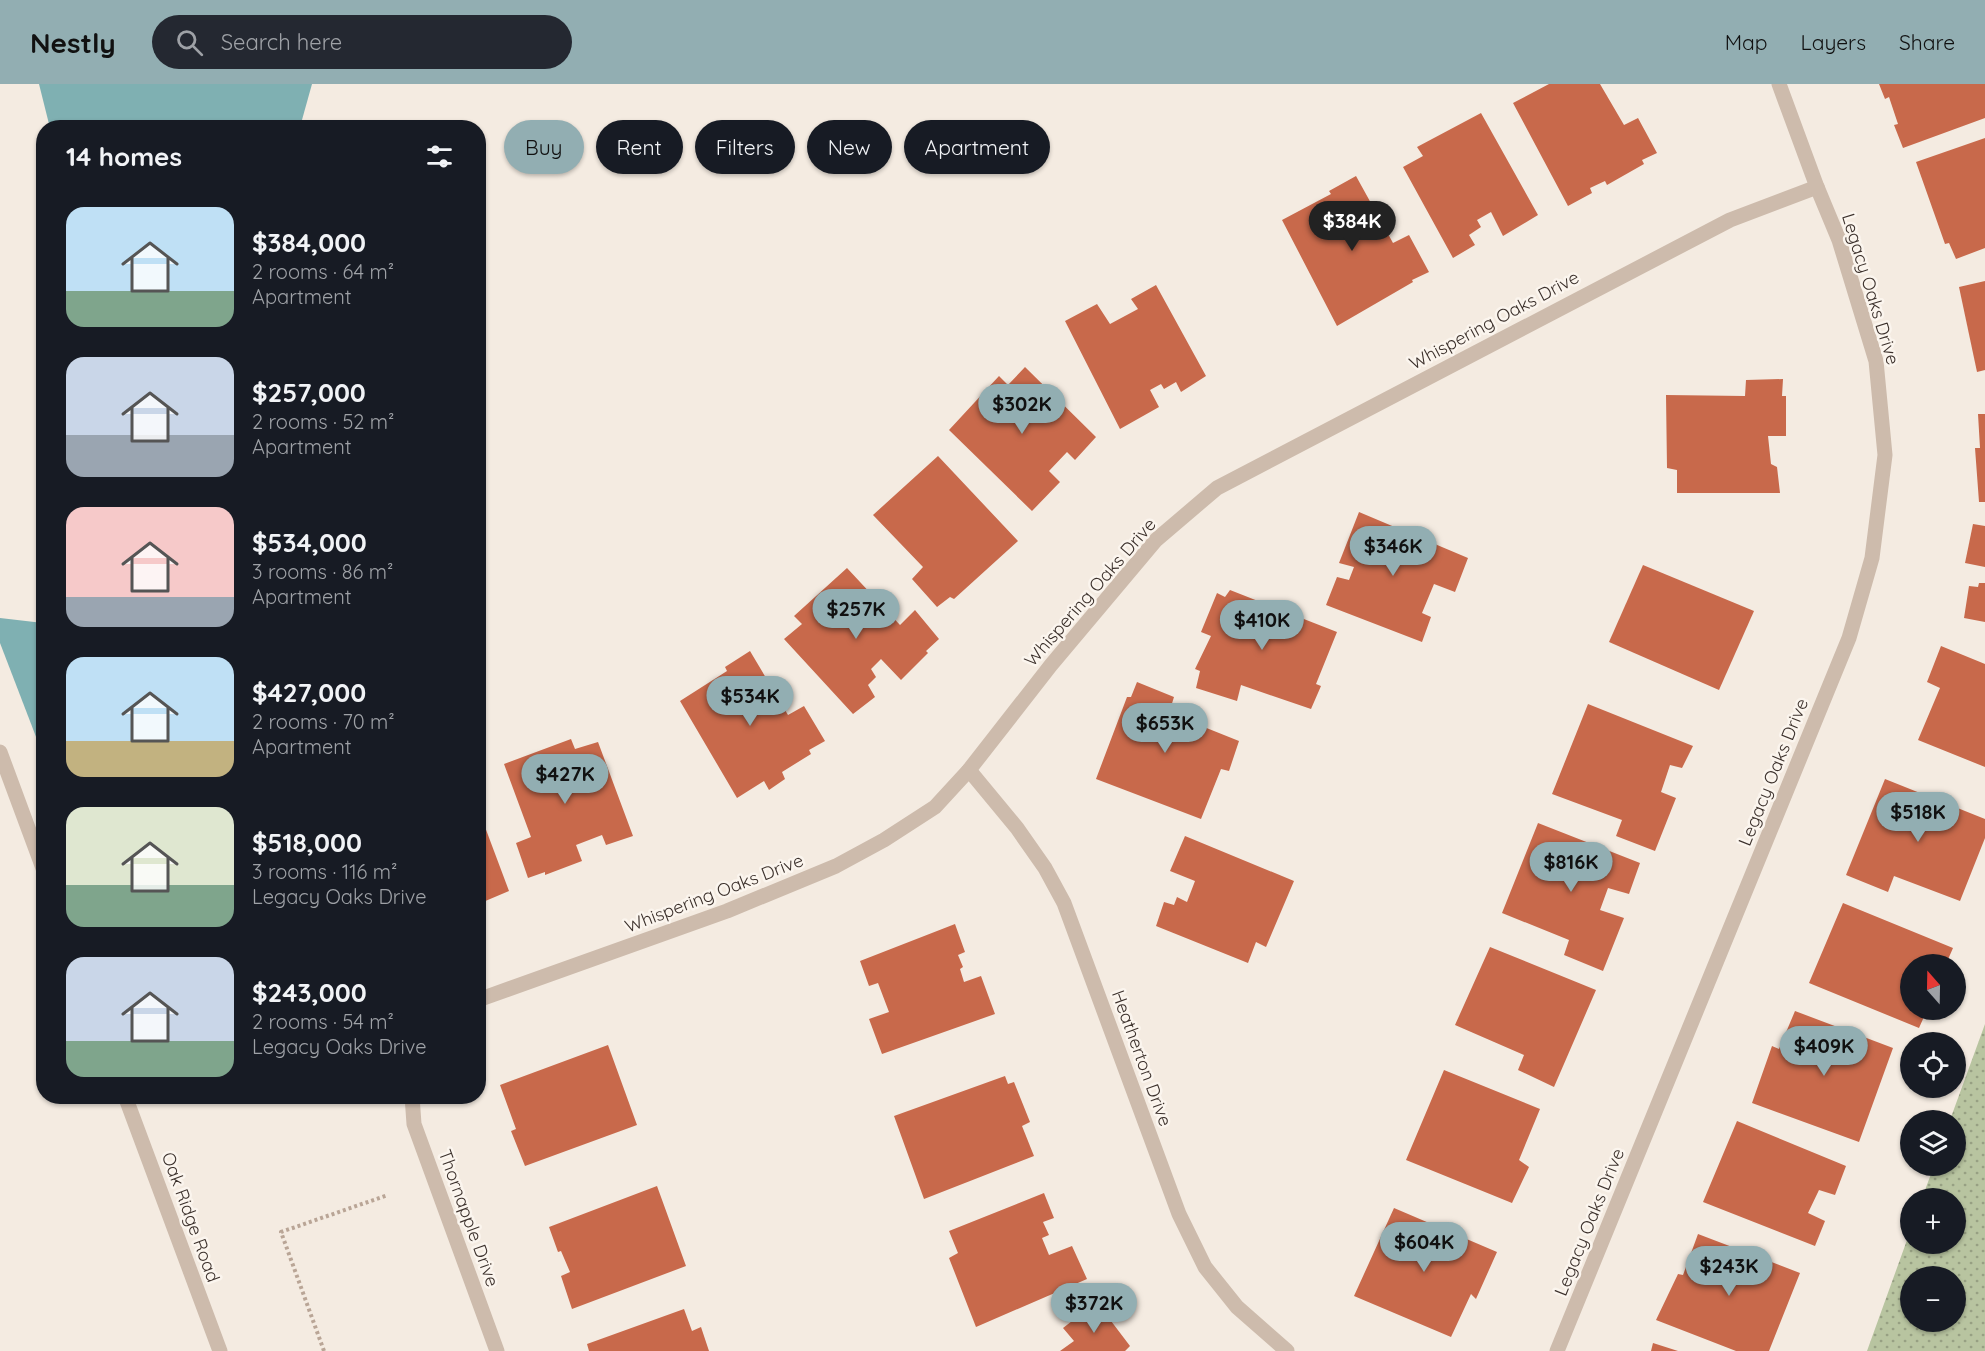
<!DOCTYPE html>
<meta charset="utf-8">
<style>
body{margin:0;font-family:Quicksand,sans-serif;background:#242831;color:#f1f3f6;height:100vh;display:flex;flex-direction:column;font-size:22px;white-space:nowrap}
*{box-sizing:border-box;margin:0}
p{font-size:20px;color:#9ea1a6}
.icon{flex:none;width:33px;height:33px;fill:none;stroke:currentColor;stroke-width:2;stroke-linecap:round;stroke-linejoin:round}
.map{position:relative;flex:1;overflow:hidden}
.panel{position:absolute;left:36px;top:36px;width:450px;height:984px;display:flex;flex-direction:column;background:#171b24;border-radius:24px;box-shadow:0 2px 4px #0004}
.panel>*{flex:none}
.banner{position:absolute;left:504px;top:36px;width:570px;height:54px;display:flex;gap:12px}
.needle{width:39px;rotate:340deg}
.controls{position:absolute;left:1900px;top:870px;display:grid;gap:12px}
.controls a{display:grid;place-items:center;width:66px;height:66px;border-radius:50%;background:#171b24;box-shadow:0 2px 4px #0004;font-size:30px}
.price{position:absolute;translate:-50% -51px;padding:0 14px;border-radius:21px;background:#92aeb2;color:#111;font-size:20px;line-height:39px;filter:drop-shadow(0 2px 3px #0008)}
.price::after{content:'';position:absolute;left:50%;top:36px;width:18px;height:14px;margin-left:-9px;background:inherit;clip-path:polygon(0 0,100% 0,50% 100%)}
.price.on{background:#222;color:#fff}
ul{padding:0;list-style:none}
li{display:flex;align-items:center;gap:18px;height:150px;padding:0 30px}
li span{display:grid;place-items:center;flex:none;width:168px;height:120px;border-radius:18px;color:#555}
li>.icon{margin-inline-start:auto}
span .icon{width:72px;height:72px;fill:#fffc;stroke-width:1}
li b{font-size:26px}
h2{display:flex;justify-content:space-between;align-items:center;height:72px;padding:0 30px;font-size:26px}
.chip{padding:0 21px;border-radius:27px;background:#171b24;box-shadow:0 2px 4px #0004;font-size:21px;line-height:54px}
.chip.on{background:#92aeb2;color:#111}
header{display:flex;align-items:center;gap:36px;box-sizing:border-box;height:84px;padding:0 30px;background:#92aeb2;color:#111}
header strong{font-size:28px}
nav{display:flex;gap:33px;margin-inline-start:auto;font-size:21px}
.search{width:420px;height:54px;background:#242831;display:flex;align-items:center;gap:15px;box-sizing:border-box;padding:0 21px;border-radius:33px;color:#9ea1a6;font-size:22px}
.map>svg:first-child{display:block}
.grass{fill:url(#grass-dots);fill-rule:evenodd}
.water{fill:#7fb0b2}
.building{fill:#c8694b}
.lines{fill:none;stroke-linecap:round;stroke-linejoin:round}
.path{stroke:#b9a596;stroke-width:4;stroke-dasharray:3 3;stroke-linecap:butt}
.minor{stroke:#cdbbac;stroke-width:15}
.labels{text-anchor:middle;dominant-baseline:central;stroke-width:5;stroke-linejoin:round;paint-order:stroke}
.street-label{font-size:18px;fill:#3b302b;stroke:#fbf5ee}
</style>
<header>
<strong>Nestly</strong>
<div class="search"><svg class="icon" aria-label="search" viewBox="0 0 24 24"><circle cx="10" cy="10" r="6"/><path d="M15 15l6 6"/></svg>Search here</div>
<nav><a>Map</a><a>Layers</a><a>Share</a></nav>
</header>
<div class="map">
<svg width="1985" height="1267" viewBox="0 0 1985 1267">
<defs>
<pattern id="grass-dots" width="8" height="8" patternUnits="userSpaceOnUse" patternTransform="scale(1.5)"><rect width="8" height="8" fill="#b8c4a0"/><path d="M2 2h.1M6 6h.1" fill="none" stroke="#97a083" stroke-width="1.8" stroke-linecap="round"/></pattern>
</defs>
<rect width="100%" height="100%" fill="#f4ebe1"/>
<path class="grass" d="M1985,940V1267H1867L1911,1145V1160H1956V1114H1922L1934,1082H1956V1036H1950ZM1911,1192H1956V1238H1911Z"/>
<g class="water">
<polygon points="39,0 312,0 300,43 50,44"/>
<polygon points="0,534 43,539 43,671 0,559"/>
</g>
<g class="building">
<polygon points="1549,0 1600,0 1624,41 1638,34 1657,69 1642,76 1644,80 1607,101 1605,97 1590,104 1592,109 1568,122 1513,19"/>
<polygon points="1879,0 1985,0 1985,34 1903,64 1894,41 1898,40 1889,13 1885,15"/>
<polygon points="1481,29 1538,131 1503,152 1491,128 1477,136 1481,143 1469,151 1475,161 1453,174 1403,83 1423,72 1417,63"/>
<polygon points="1985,54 1985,164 1956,175 1949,159 1945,160 1916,78"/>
<polygon points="1356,92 1393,159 1409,151 1429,188 1412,196 1413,198 1337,242 1282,136 1331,110 1329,107"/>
<polygon points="1985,197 1985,286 1977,288 1959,203"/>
<polygon points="1156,201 1206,292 1181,308 1176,298 1164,305 1161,300 1150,306 1159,323 1120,345 1065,237 1097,220 1110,240 1138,225 1131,215"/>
<polygon points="1025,283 1096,353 1075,376 1067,368 1049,387 1060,398 1032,427 949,346 999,292 1008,301"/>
<polygon points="1783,295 1782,312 1786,312 1786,352 1768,352 1771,380 1777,383 1780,409 1677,409 1677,386 1667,384 1666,311 1745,312 1746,296"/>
<polygon points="1978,330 1985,330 1985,418 1979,418 1975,364 1980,364"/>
<polygon points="938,372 1018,457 954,515 950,513 937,523 912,495 923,483 873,431"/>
<polygon points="1359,428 1468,474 1455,508 1434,500 1422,529 1431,533 1422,558 1326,521 1337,493 1349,496 1354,483 1339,479"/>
<polygon points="1973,440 1985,442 1985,483 1965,479"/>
<polygon points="1643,481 1754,527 1719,606 1609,558"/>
<polygon points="847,484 900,541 915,526 939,555 926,567 928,569 901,596 881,575 871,585 876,593 868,601 875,613 853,630 784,555 802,540 794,532"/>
<polygon points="1979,499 1985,499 1985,538 1964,534 1969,502 1978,503"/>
<polygon points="1230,506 1337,548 1316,600 1321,602 1311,625 1241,601 1237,617 1196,604 1200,587 1195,585 1211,552 1201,548 1217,509 1225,513"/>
<polygon points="1941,562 1985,580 1985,683 1918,656 1940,604 1927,598"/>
<polygon points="750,567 788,631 804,622 825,657 809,666 811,670 782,688 785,695 769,706 764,697 737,714 680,617 727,587 725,583"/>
<polygon points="1137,598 1174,613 1169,629 1239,657 1229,687 1221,685 1201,735 1096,695 1127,613 1131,613"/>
<polygon points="1588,620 1693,662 1682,684 1670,681 1661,708 1676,714 1655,767 1616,752 1622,736 1552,710"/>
<polygon points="571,655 575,665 598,658 633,752 606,761 602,751 576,761 582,777 545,791 545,788 528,794 516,759 531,753 504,680"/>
<polygon points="1885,695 1985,735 1985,754 1960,817 1894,792 1888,808 1846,791"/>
<polygon points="479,727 509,807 483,818 481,815 478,816"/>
<polygon points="1538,739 1640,779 1629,810 1608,804 1600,826 1624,834 1603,887 1564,871 1569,856 1502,829"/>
<polygon points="1185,752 1294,797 1266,863 1256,858 1248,879 1156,842 1164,818 1174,821 1177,813 1187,818 1195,797 1170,787"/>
<polygon points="1843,819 1953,864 1946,880 1911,880 1911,926 1927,926 1919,944 1809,899"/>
<polygon points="955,840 965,868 958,871 963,883 960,885 964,898 981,892 995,930 882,970 869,935 889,928 878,899 869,902 860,877"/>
<polygon points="1490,863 1596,906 1554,1003 1518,986 1524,971 1455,941"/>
<polygon points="1795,927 1893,964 1859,1058 1752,1019 1772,962 1779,965"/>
<polygon points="608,961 637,1041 525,1082 511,1047 516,1045 500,1001"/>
<polygon points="1444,986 1540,1025 1519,1076 1529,1083 1512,1119 1406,1076"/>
<polygon points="1005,992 1008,1000 1014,998 1030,1038 1022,1042 1034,1072 924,1115 894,1032"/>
<polygon points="1737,1037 1846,1082 1835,1111 1819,1106 1808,1129 1825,1137 1815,1162 1703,1118"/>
<polygon points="657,1102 686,1182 572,1225 561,1192 570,1188 561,1167 558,1168 549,1143"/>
<polygon points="1044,1109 1054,1134 1043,1138 1049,1151 1042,1154 1049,1171 1072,1162 1087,1195 976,1243 949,1174 958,1169 949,1147"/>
<polygon points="1394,1124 1497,1168 1476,1215 1471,1210 1451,1253 1354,1212"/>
<polygon points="1698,1150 1800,1189 1769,1267 1736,1267 1656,1236 1678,1190 1683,1191"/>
<polygon points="1094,1220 1105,1236 1108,1233 1130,1262 1125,1267 1060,1267 1074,1257 1063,1244"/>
<polygon points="684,1225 692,1247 701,1243 709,1267 589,1267 587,1260"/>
<polygon points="1653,1259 1678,1267 1651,1267"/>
</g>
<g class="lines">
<polyline class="path" points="324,1267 281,1148 388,1111"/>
<g class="minor">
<polyline points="0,668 44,787"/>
<polyline points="969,686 1017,744 1045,784 1064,819 1179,1130 1205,1183 1237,1223 1287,1267"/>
<polyline points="478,916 727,827 836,782 884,756 935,723 969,686 1051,581 1156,456 1217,404 1730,136 1817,103"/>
<polyline points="125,1012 220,1267"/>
<polyline points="412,1012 414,1040 497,1267"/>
<polyline points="1557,1267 1849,554 1872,474 1885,371 1876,277 1839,156 1817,103 1779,0"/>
</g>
</g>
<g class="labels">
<g class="street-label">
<text transform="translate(1871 205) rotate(73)">Legacy Oaks Drive</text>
<text transform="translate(1494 236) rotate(-28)">Whispering Oaks Drive</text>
<text transform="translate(1090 508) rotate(-49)">Whispering Oaks Drive</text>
<text transform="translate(1773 688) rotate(-68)">Legacy Oaks Drive</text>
<text transform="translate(714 809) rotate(-21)">Whispering Oaks Drive</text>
<text transform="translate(1142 974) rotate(70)">Heatherton Drive</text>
<text transform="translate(191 1133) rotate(70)">Oak Ridge Road</text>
<text transform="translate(469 1134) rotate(70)">Thornapple Drive</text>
<text transform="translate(1589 1138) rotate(-68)">Legacy Oaks Drive</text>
</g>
</g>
</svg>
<div class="controls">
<a><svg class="needle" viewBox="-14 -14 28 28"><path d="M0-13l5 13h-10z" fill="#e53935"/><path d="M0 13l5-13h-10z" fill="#9ea1a6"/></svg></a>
<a><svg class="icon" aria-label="locate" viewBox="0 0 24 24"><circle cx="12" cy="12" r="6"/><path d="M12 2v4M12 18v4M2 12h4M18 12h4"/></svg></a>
<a><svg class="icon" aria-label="layers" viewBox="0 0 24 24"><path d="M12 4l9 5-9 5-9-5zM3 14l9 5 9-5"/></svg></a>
<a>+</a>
<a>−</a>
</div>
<b class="price on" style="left:1352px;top:168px">$384K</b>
<b class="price" style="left:1022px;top:351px">$302K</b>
<b class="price" style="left:1393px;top:493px">$346K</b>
<b class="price" style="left:856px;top:556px">$257K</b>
<b class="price" style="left:1262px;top:567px">$410K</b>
<b class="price" style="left:750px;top:643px">$534K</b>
<b class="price" style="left:1165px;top:670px">$653K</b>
<b class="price" style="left:565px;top:721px">$427K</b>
<b class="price" style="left:1918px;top:759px">$518K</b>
<b class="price" style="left:1571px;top:809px">$816K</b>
<b class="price" style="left:1824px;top:993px">$409K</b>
<b class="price" style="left:1424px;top:1189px">$604K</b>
<b class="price" style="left:1729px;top:1213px">$243K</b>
<b class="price" style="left:1094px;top:1250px">$372K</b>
<div class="banner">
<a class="chip on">Buy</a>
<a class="chip">Rent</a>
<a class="chip">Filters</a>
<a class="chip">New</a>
<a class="chip">Apartment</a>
</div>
<section class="panel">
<h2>14 homes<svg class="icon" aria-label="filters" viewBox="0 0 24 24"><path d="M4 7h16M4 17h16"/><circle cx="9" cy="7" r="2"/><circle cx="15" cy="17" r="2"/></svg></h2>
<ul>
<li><span style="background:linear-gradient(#bfe0f5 70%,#7fa58c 0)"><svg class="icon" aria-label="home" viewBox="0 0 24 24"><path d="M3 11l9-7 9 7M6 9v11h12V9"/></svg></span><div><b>$384,000</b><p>2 rooms · 64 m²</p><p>Apartment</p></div></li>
<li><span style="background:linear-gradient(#c9d6e8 65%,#9aa5b1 0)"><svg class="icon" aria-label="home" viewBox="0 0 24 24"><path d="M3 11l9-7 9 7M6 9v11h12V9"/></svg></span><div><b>$257,000</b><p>2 rooms · 52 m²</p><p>Apartment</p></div></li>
<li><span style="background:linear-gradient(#f6c9c9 75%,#9aa5b1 0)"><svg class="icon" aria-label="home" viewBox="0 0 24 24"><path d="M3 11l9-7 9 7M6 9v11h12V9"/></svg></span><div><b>$534,000</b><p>3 rooms · 86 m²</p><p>Apartment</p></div></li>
<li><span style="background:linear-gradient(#bfe0f5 70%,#c2b280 0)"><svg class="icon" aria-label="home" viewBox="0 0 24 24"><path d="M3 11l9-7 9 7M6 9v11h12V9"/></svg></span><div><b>$427,000</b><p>2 rooms · 70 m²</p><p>Apartment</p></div></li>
<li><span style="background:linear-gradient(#dfe7d0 65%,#7fa58c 0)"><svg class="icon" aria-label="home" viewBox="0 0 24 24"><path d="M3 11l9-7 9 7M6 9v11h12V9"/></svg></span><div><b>$518,000</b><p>3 rooms · 116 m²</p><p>Legacy Oaks Drive</p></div></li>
<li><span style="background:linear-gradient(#c9d6e8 70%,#7fa58c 0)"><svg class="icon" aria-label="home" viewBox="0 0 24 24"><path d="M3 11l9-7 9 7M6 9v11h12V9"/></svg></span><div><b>$243,000</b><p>2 rooms · 54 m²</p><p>Legacy Oaks Drive</p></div></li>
</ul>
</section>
</div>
